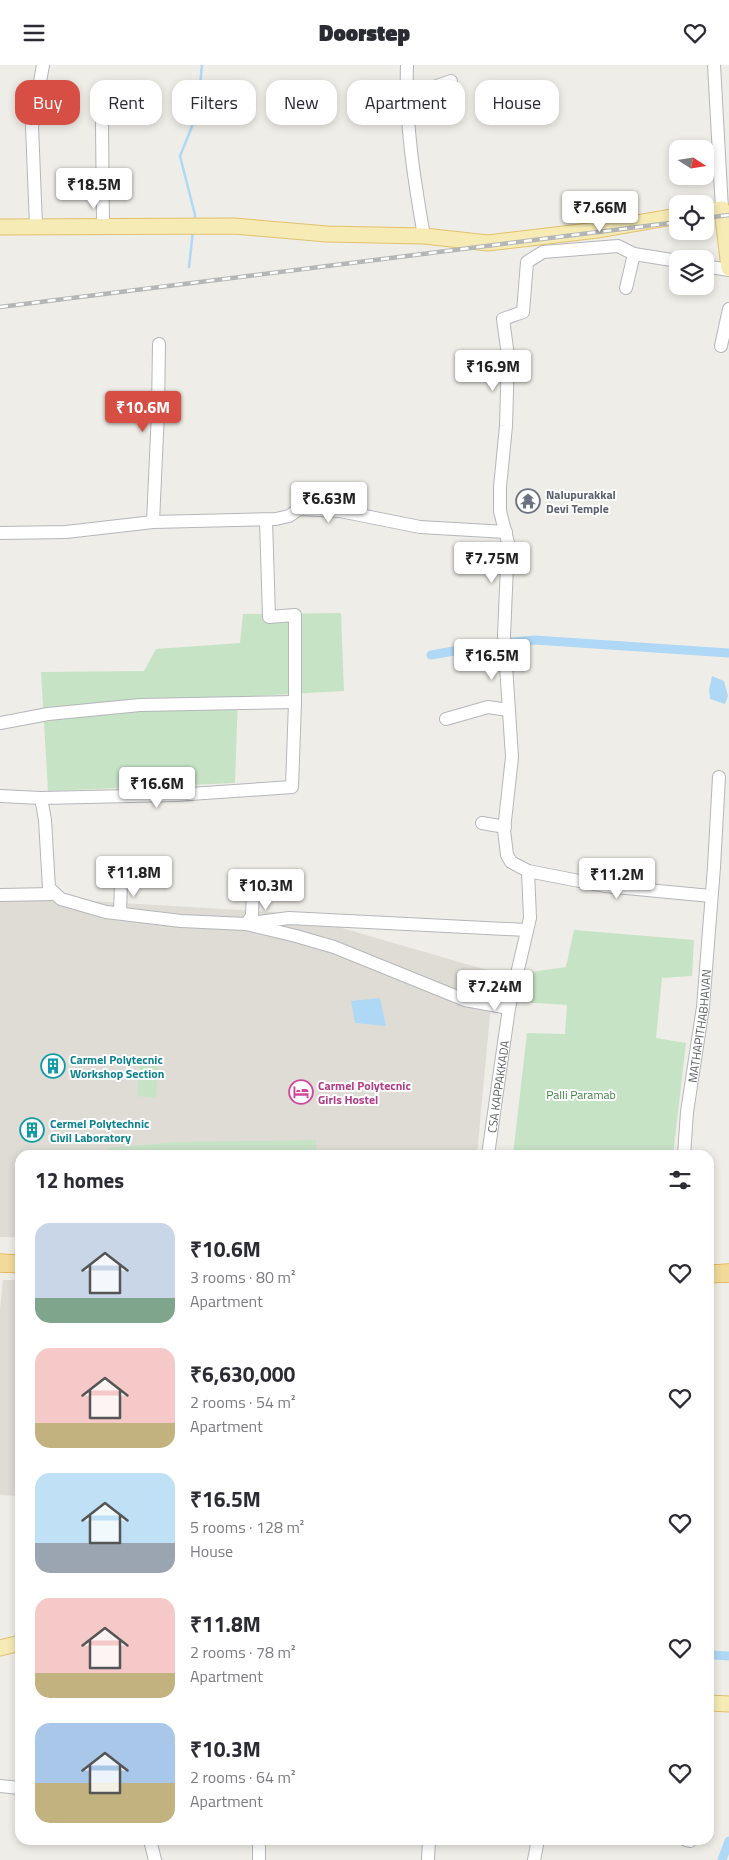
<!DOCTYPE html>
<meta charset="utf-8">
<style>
body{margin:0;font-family:"Titillium Web",sans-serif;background:#f2f2f3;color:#2b2b33;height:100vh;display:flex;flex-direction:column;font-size:19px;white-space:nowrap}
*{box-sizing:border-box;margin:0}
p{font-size:16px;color:#7c7c81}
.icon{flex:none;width:28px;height:28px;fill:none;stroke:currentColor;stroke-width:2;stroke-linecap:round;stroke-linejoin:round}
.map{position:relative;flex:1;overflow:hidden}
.details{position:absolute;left:15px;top:1085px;width:699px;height:695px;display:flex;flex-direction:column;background:#fff;border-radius:15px;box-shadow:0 2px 8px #0003}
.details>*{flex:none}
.hud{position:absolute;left:15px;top:15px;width:700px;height:45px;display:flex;gap:10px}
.needle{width:32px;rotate:102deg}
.buttons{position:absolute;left:669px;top:75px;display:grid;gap:10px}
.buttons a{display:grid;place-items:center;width:45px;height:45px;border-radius:10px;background:#fff;box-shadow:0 2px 8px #0003;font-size:25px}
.price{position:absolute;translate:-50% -42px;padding:0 11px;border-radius:5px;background:#fff;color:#222;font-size:16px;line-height:32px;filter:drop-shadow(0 1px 2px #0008)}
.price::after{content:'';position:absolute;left:50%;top:30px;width:15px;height:11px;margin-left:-8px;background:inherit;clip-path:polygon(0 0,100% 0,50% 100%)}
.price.current{background:#d74e45;color:#fff}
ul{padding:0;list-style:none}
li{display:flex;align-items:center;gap:15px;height:125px;padding:0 20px}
li span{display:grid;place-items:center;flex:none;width:140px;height:100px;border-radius:15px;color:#555}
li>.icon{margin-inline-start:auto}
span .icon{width:60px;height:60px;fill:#fffc;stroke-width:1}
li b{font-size:21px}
h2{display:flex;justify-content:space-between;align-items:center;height:60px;padding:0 20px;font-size:21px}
.chip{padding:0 18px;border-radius:15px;background:#fff;box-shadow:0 2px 8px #0003;font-size:18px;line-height:45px}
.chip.current{background:#d74e45;color:#fff}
header{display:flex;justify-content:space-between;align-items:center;height:65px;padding:0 20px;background:#fff;font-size:22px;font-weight:800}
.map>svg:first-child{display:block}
.education{fill:#dedcd5}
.green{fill:#c7e3c6}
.water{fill:#afd8f6}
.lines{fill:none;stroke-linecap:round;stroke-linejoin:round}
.stream{stroke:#afd8f6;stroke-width:2.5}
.canal{stroke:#afd8f6;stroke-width:9}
.minor-casing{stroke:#b4b6ba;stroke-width:14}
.major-casing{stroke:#e2c06c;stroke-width:17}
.highway-casing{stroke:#dc9d19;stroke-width:19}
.minor{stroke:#fff;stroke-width:12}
.major{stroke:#f6ebb4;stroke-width:15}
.highway{stroke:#f2da9b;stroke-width:18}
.rail-casing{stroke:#b4b5b5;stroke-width:4.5}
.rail{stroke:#fff;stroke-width:2.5;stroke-dasharray:8;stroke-linecap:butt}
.labels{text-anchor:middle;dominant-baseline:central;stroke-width:4;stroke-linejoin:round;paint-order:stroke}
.worship-label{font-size:12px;font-weight:bold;fill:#5b616d;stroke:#fff;text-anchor:start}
.street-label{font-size:12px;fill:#5e6165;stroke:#fff}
.culture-label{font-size:12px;font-weight:bold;fill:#0d838f;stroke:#fff;text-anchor:start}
.hotel-label{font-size:12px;font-weight:bold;fill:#b23c85;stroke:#fff;text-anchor:start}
.park-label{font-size:12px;fill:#408342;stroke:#fff}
</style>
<header><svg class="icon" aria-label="menu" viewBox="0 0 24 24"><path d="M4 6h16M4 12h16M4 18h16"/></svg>Doorstep<svg class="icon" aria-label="heart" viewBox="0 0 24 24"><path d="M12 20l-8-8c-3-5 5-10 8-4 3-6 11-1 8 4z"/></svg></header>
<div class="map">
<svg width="729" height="1795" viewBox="0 0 729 1795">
<rect width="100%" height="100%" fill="#efede7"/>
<g class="education">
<polygon points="0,833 39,833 290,848 494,907 477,1090 20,1090 20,1172 0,1172"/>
<polygon points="3,1215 20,1215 20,1431 0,1430 0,1245"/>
</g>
<g class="green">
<polygon points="341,548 344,626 238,632 235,718 48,726 41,607 144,606 156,584 240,578 243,549"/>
<polygon points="574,865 694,875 692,911 662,913 656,973 686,978 673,1090 513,1090 527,968 565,969 567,940 520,937 531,907 566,902"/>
<polygon points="140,998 158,999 156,1033 137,1031"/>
<polygon points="316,1075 317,1090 108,1090 108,1083 177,1077"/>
</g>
<g class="water">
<polygon points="712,611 724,616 728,631 725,639 710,634 709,625"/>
<polygon points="380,933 386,961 355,958 351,936"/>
</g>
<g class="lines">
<g class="stream">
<polyline points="195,156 195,150 180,91 191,64 198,41 202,0"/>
<polyline points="189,202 193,166"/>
</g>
<g class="canal">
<polyline points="431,590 493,579 535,575 729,588"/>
<polyline points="712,1590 729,1591"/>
<polyline points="722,1795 729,1776"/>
</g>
<g class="minor-casing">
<g id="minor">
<path d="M407,0C405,58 414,114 424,171"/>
<polyline points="714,0 722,144"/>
<polyline points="406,32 451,16"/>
<polyline points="102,58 103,160"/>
<polyline points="36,161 32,61 43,0"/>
<polyline points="678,196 634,189 618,181 543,187 527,197 523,247 503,254 508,291 506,361 500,422 500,446 508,478 504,570 512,692 504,765 507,790 511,797 528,806 605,821 711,831"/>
<polyline points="705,201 729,205"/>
<polyline points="626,223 634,189"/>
<polyline points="721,281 729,244"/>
<polyline points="153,457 158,347 159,279"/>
<polyline points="0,468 66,467 153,457 276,454 289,451 299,444 340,446 420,462 506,467"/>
<polyline points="446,654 488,642 508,645"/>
<polyline points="0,658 48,649 140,640 295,637"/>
<polyline points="0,731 41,733 45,755 49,823 61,834 106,847 181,856 246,859 296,871 334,882 465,935 509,943"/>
<polyline points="41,733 176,730 292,722 295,637 295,550 269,552 266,455"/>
<polyline points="482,758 505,762"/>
<polyline points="0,830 54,829"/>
<polyline points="120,848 121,817"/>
<polyline points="251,858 289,853 527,865"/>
<polyline points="246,859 252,851 253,823"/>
<path id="s1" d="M488,1090L509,943L530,853L528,806"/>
<path id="s2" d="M684,1090L687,1047L703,942L714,802L719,712"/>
<polyline points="0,1721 20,1723"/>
<polyline points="150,1775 155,1795"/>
<polyline points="259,1775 259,1795"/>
<polyline points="686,1775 690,1776"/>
<polyline points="428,1795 429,1775"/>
<polyline points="534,1795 538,1775"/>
</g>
</g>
<g class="major-casing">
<g id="major">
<polyline points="705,147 722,144 729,203"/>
<polyline points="0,162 234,161 327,169 424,171 488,178 597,165 678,151"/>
<polyline points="0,1583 20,1578"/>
<polyline points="709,1638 729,1639"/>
</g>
</g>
<g class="highway-casing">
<g id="highway">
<polyline points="0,1198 20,1199"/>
<polyline points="709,1209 729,1208"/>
</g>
</g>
<use href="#minor" class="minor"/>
<use href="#major" class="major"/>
<use href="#highway" class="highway"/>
<g class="rail-casing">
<g id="rail">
<polyline points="705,153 729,150"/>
<polyline points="0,242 678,157"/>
</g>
</g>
<use href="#rail" class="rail"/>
</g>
<defs>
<g id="temple-ring" transform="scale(1.25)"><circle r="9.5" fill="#fff" stroke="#6b7280" stroke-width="1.5"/><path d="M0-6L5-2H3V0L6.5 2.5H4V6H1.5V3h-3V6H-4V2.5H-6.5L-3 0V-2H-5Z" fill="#6b7280"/></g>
<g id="building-ring" transform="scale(1.25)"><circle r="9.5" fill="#fff" stroke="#0f9aa8" stroke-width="1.5"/><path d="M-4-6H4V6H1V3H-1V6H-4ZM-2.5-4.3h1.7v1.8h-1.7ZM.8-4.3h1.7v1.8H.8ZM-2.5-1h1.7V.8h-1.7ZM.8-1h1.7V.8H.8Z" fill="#0f9aa8"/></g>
<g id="hotel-ring" transform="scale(1.25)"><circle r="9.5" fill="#fff" stroke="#d1479c" stroke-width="1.5"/><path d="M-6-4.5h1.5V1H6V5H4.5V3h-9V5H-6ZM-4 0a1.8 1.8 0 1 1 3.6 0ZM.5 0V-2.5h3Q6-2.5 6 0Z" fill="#d1479c"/></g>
</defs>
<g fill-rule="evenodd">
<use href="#temple-ring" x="528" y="436"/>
<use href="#building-ring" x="53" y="1001"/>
<use href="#hotel-ring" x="301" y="1027"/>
<use href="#building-ring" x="32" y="1065"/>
</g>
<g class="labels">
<g class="worship-label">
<text x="546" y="429">Nalupurakkal<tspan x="546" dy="14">Devi Temple</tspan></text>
</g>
<g class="street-label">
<text stroke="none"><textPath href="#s2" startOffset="130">MATHAPITHABHAVAN</textPath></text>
<text stroke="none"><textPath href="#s1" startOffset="69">CSA KAPPAKKADA</textPath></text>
</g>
<g class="culture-label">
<text x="70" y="994">Carmel Polytecnic<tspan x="70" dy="14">Workshop Section</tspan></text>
<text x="50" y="1058">Cermel Polytechnic<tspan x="50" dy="14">Civil Laboratory</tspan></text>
</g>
<g class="hotel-label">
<text x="318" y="1020">Carmel Polytecnic<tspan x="318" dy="14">Girls Hostel</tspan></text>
</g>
<g class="park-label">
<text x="581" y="1029">Palli Paramab</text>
</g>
</g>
</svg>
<div class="buttons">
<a><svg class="needle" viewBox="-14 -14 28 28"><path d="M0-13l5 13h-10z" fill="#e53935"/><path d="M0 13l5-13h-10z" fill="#7c7c81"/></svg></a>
<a><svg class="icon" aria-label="locate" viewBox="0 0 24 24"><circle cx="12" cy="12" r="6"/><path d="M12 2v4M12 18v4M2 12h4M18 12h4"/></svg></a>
<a><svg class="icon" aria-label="layers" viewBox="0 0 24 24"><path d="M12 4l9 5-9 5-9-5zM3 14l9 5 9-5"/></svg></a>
</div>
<b class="price" style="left:94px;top:145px">₹18.5M</b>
<b class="price" style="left:600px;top:168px">₹7.66M</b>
<b class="price" style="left:493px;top:327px">₹16.9M</b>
<b class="price current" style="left:143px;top:368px">₹10.6M</b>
<b class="price" style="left:329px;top:459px">₹6.63M</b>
<b class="price" style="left:492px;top:519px">₹7.75M</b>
<b class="price" style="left:492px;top:616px">₹16.5M</b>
<b class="price" style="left:157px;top:744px">₹16.6M</b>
<b class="price" style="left:134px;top:833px">₹11.8M</b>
<b class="price" style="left:617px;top:835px">₹11.2M</b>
<b class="price" style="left:266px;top:846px">₹10.3M</b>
<b class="price" style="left:495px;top:947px">₹7.24M</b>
<div class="hud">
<a class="chip current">Buy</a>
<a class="chip">Rent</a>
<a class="chip">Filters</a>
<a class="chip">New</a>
<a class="chip">Apartment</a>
<a class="chip">House</a>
</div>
<section class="details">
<h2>12 homes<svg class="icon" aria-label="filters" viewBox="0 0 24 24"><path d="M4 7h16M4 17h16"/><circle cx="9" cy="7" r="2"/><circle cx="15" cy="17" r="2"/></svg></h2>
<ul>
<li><span style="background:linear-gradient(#c9d6e8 75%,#7fa58c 0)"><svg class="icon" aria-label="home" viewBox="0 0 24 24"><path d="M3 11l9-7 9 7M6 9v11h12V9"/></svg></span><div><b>₹10.6M</b><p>3 rooms · 80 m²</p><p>Apartment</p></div><svg class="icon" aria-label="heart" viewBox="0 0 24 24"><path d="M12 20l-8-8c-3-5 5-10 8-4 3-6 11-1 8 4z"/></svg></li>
<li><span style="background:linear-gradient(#f6c9c9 75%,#c2b280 0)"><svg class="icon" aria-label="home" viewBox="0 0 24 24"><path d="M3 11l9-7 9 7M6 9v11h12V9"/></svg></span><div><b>₹6,630,000</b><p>2 rooms · 54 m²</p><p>Apartment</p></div><svg class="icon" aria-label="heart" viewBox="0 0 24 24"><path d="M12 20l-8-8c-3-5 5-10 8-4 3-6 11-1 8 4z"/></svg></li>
<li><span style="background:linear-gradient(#bfe0f5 70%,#9aa5b1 0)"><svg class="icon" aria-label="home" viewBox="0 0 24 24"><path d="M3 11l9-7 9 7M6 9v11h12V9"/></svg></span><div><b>₹16.5M</b><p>5 rooms · 128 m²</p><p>House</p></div><svg class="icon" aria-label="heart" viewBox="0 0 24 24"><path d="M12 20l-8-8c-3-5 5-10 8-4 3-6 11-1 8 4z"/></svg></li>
<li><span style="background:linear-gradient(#f6c9c9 75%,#c2b280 0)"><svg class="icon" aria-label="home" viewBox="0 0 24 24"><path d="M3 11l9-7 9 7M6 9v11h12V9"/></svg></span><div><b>₹11.8M</b><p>2 rooms · 78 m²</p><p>Apartment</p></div><svg class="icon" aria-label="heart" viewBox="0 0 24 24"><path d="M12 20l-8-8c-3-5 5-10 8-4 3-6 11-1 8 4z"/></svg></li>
<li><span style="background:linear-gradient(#a9c7e8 60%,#c2b280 0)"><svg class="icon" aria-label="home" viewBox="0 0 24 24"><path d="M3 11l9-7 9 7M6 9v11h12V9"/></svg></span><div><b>₹10.3M</b><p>2 rooms · 64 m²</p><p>Apartment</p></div><svg class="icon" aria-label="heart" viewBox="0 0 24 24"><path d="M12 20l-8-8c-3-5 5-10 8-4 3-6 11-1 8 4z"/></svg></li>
</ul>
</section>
</div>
